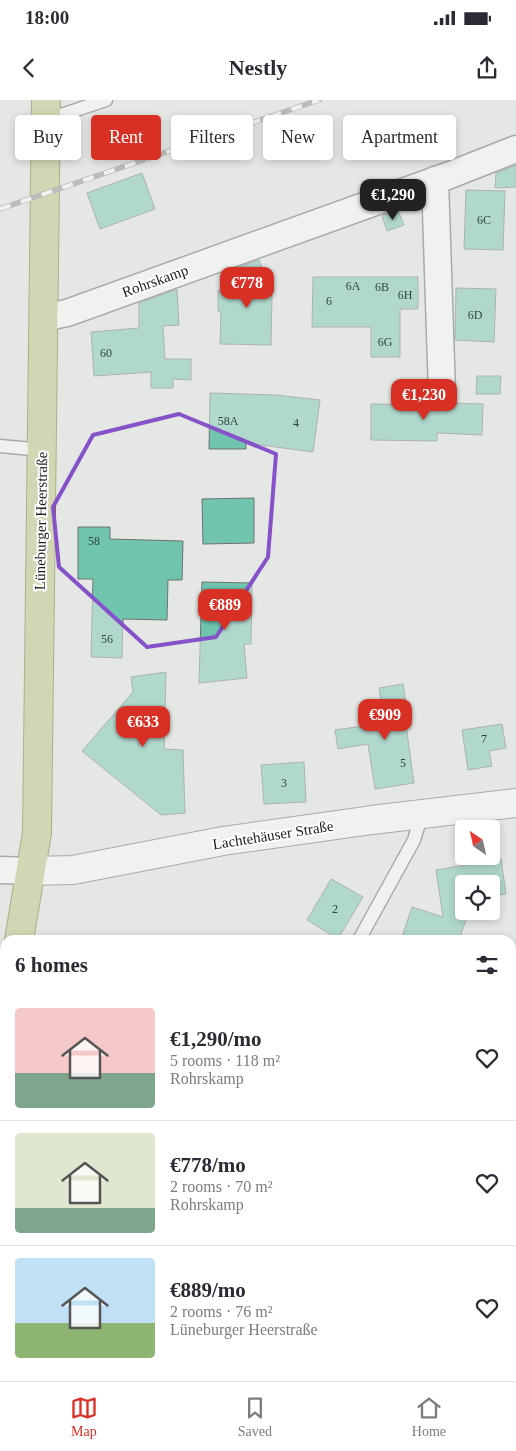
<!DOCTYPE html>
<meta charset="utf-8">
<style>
body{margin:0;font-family:Georgia,serif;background:#f7f7f7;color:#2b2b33;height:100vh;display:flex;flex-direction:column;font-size:19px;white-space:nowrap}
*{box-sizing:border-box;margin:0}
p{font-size:16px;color:#7c7c81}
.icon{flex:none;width:28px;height:28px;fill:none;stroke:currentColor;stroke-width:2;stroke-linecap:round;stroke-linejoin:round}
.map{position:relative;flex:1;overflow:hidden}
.drawer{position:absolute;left:0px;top:835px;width:516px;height:446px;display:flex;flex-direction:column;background:#fff;border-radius:15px 15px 0 0;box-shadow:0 2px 8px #0003}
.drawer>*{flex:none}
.top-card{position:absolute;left:15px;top:15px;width:486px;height:45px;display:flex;gap:10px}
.needle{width:32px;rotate:326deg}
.buttons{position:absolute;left:455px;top:720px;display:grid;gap:10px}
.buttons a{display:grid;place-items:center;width:45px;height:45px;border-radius:5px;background:#fff;box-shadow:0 2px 8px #0003;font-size:25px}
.price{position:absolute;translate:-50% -42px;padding:0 11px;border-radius:10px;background:#d93025;color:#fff;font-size:16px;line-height:32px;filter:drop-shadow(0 1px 2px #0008)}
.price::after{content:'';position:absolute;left:50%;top:30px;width:15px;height:11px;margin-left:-8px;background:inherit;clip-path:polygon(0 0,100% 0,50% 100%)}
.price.current{background:#222;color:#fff}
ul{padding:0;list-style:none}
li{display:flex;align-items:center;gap:15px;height:125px;padding:0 15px}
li+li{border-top:1px solid #e1e1e2}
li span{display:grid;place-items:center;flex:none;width:140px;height:100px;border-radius:5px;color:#555}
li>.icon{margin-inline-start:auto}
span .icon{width:60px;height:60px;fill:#fffc;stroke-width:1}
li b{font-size:21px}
h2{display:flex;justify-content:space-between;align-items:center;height:60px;padding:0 15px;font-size:21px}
.chip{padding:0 18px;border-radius:5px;background:#fff;box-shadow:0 2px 8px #0003;font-size:18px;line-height:45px}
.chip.current{background:#d93025;color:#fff}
.status{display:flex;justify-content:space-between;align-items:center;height:35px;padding:0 25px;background:#fff;direction:ltr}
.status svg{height:14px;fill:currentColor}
header{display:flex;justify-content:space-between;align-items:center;height:65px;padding:0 15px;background:#fff;font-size:22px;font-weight:600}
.menu{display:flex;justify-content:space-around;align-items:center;height:70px;border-top:1px solid #e1e1e2;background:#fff;font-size:14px;color:#7c7c81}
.menu a{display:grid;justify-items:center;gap:2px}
.menu .current{color:#d93025}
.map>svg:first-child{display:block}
.building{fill:#71c5af;stroke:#6e7270}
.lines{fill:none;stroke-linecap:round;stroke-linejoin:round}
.lane-casing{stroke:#606260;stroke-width:15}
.street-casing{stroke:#606260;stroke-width:29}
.secondary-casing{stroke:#606260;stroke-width:30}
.primary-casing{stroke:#686c20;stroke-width:30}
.lane{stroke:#fff;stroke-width:12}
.street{stroke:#fff;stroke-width:26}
.secondary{stroke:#fff;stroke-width:28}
.primary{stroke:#bdc17b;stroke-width:28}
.rail-casing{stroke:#898b89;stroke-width:5.5}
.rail{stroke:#fff;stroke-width:4;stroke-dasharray:11;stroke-linecap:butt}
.marked{fill:none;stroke:#8552ca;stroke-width:4;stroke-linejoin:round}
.labels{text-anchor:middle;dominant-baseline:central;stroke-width:4;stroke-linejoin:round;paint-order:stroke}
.number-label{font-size:12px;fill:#304640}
.street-label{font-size:15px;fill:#1b1c1b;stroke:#fff}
</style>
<div class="status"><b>18:00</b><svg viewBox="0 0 49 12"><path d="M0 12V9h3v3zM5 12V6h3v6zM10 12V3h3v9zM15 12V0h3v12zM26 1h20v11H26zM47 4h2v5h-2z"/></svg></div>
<header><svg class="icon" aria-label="back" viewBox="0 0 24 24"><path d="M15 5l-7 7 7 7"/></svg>Nestly<svg class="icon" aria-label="share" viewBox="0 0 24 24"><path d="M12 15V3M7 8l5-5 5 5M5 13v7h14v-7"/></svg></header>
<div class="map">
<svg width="516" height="1281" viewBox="0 0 516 1281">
<rect width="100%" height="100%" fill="#e4e7e3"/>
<g class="building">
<polygon points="516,65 516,87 495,88 496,73"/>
<polygon points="142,73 155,109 100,129 87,93"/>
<polygon points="466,90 505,91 503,150 464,149"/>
<polygon points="398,110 404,125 387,131 382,116"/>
<polygon points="259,160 272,195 271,245 220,244 221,211 218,211 218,190 241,191 233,169"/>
<polygon points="313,177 418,177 418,209 400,209 400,257 371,257 371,227 312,227"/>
<polygon points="456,188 496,189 494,242 455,240"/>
<polygon points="177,189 179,225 163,226 165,259 191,259 191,280 173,279 173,288 151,288 151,272 94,276 91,232 139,228 139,203"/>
<polygon points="477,276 501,276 500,294 476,294"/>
<polygon points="210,293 277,295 320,300 313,352 246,343 246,349 209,349"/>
<polygon points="452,303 483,304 482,335 437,333 437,341 371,340 371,304 433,305 442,308 449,306"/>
<polygon points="254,398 254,443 203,444 202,399"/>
<polygon points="78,427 110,427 110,439 183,441 182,480 168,480 167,520 123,519 122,558 91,557 93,479 78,479"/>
<polygon points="202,482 252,483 251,544 244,544 247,578 199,583"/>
<polygon points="166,572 164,649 183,650 185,713 161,715 82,651 133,592 131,577"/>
<polygon points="403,584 408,618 405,618 414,683 375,689 368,644 338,649 335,630 384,623 379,588"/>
<polygon points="502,624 506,648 489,651 492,666 468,670 462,630"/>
<polygon points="304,662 306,702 264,704 261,665"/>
<polygon points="501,759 506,794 491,796 491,784 464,784 464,811 469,811 459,840 401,840 412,807 443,817 436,770"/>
<polygon points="331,779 363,797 338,839 307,820"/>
</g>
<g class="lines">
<g class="lane-casing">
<g id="lane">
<polyline points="46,20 106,0"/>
<polyline points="0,346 42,350"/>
<polyline points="359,840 414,740 422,714"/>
</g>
</g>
<g class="street-casing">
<g id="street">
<polyline points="435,80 442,293"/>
<polyline points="43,218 67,213 450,75 516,49"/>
<polyline points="0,770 31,771"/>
<polyline points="511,953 516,945"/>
</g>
</g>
<g class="secondary-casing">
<polyline id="secondary" points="31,771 73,770 223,741 372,720 516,703"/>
</g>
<g class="primary-casing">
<g id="primary">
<polyline points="19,840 37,733 46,0"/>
<polyline points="0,904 5,888"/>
</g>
</g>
<use href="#lane" class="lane"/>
<use href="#street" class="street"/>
<use href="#secondary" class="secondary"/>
<use href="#primary" class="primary"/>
<g class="rail-casing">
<polyline id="rail" points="0,109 319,0"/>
</g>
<use href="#rail" class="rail"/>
</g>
<path d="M0 0H516V1281H0ZM179,314L276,354L268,457L216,537L147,547L59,467L53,407L93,335Z" fill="#e4e7e3" fill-opacity=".55" fill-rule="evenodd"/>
<path class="marked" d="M179,314L276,354L268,457L216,537L147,547L59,467L53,407L93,335Z"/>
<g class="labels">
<g class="number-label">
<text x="484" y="120">6C</text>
<text x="353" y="186">6A</text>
<text x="382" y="187">6B</text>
<text x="405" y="195">6H</text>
<text x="329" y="201">6</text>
<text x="475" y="215">6D</text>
<text x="385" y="242">6G</text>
<text x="106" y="253">60</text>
<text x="228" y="321">58A</text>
<text x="296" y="323">4</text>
<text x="94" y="441">58</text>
<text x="107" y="539">56</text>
<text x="484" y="639">7</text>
<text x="403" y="663">5</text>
<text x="284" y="683">3</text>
<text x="335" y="809">2</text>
</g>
<g class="street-label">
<text transform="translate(155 181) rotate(-20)">Rohrskamp</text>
<text transform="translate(41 421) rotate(-89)">Lüneburger Heerstraße</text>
<text transform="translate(273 735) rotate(-9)">Lachtehäuser Straße</text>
</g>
</g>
</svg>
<div class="buttons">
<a><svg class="needle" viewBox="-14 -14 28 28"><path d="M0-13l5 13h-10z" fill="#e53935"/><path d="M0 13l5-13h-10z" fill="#7c7c81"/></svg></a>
<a><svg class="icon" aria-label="locate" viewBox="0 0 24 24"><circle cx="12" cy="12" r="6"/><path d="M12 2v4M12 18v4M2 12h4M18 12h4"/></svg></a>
</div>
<b class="price current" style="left:393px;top:121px">€1,290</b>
<b class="price" style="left:247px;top:209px">€778</b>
<b class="price" style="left:424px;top:321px">€1,230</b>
<b class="price" style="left:225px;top:531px">€889</b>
<b class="price" style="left:385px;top:641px">€909</b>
<b class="price" style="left:143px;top:648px">€633</b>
<div class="top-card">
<a class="chip">Buy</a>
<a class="chip current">Rent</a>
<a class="chip">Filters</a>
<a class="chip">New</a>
<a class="chip">Apartment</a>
</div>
<section class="drawer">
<h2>6 homes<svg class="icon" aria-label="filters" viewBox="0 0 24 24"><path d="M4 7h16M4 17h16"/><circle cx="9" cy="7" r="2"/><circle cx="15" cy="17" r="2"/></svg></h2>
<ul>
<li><span style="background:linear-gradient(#f6c9c9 65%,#7fa58c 0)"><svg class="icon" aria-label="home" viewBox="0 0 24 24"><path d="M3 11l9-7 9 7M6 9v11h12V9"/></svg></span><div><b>€1,290/mo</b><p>5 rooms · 118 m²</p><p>Rohrskamp</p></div><svg class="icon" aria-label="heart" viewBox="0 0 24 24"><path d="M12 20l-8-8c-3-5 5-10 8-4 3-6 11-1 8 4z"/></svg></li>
<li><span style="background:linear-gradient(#dfe7d0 75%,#7fa58c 0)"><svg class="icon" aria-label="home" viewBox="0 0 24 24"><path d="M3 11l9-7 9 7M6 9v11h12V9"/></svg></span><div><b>€778/mo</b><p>2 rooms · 70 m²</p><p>Rohrskamp</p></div><svg class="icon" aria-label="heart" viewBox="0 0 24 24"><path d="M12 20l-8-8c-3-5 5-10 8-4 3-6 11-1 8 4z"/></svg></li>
<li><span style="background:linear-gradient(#bfe0f5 65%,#8fb573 0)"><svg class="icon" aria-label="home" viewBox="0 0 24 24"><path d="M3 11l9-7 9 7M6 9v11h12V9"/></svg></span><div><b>€889/mo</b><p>2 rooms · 76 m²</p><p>Lüneburger Heerstraße</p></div><svg class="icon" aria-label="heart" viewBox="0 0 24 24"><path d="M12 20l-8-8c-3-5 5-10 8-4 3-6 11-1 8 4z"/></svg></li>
</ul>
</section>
</div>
<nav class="menu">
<a class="current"><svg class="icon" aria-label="map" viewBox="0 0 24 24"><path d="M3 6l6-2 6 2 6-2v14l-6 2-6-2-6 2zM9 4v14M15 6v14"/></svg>Map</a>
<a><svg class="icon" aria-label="saved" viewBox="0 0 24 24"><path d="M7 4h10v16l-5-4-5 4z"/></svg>Saved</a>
<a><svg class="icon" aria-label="home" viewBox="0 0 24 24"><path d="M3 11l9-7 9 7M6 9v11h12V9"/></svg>Home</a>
</nav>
